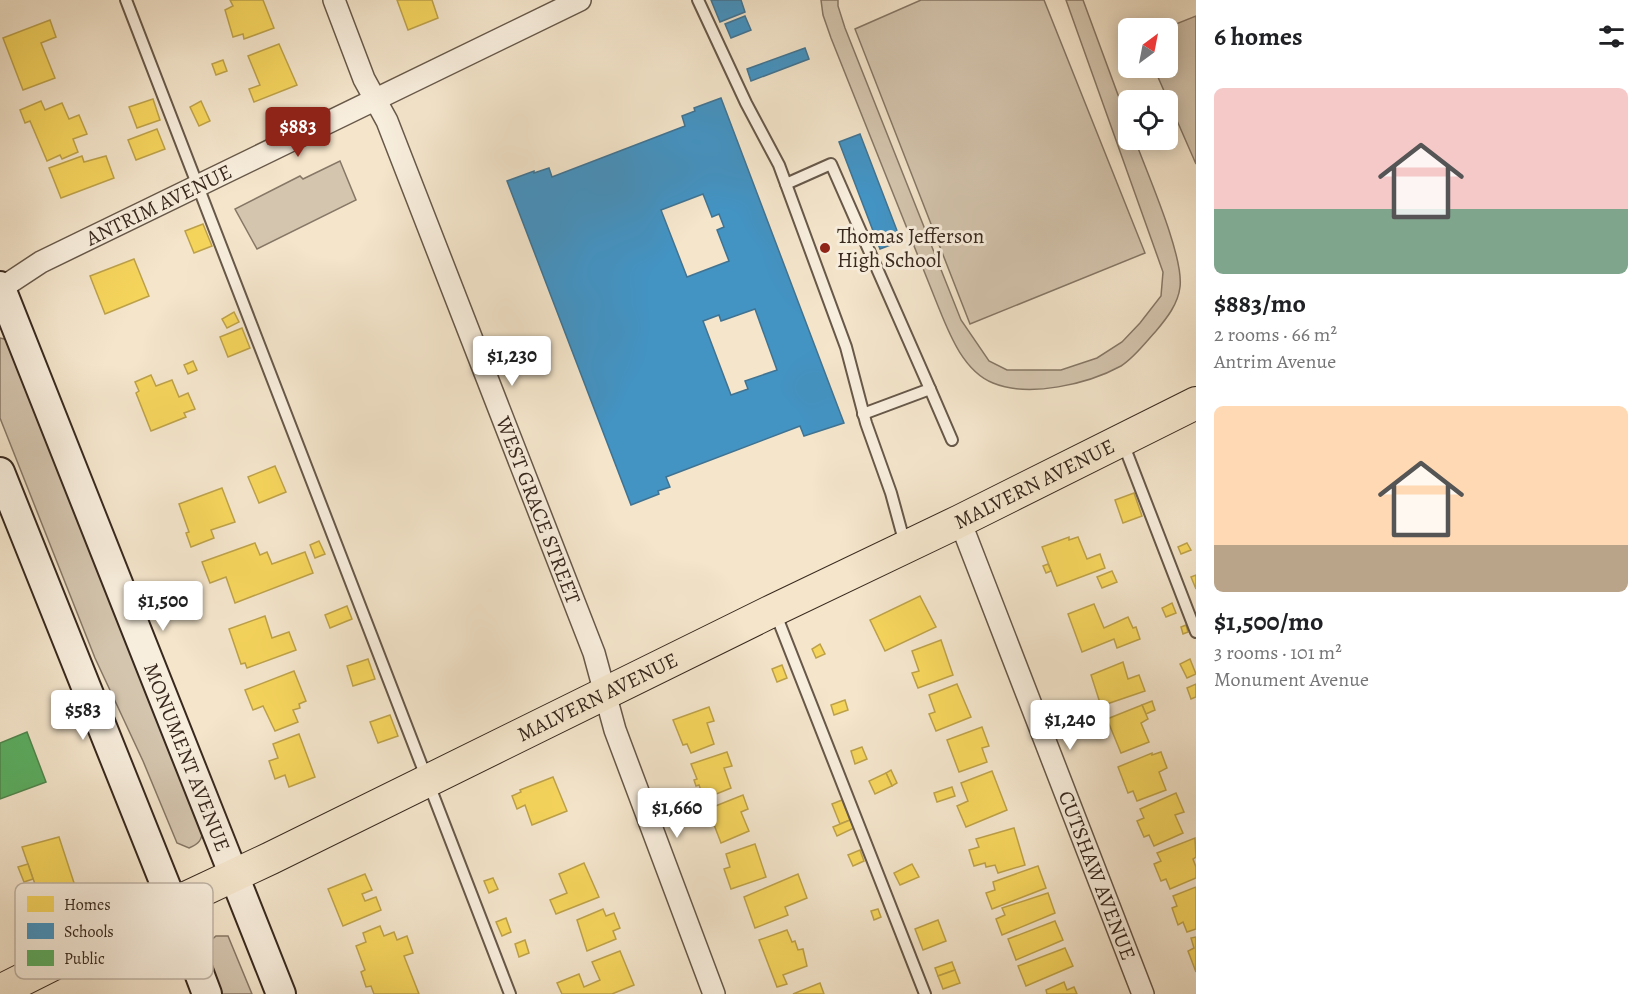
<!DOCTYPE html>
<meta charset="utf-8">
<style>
body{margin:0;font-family:Alegreya,serif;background:#f6f6f6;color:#202124;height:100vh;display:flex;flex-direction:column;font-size:22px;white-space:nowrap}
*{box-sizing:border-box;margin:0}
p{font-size:20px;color:#757577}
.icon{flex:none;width:33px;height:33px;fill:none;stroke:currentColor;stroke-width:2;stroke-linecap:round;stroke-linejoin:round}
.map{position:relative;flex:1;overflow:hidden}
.panel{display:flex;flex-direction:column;background:#fff;width:450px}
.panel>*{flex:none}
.needle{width:39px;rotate:32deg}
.tools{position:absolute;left:1118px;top:18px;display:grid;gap:12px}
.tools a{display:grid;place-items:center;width:60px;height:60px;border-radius:9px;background:#fff;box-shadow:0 3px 15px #0003;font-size:30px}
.price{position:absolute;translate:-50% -51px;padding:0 14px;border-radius:6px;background:#fff;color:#222;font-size:20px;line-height:39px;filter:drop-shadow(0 2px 3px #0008)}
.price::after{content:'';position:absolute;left:50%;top:36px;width:18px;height:14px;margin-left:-9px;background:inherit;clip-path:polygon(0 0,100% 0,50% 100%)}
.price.active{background:#8f2418;color:#fff}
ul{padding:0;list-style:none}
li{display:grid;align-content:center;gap:12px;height:318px;padding:0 18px}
li span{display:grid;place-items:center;height:186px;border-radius:9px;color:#555}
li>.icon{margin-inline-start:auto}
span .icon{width:108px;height:108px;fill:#fffc;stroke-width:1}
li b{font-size:26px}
h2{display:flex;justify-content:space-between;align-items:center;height:72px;padding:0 18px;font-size:26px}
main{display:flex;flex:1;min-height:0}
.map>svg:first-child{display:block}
.green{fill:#d4c5ae;stroke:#867766;stroke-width:1.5}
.homes{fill:#f6d55c;stroke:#bda149;stroke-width:1.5}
.schools{fill:#4393c3;stroke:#407392;stroke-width:1.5;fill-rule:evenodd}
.public{fill:#5aae61;stroke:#50864d;stroke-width:1.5}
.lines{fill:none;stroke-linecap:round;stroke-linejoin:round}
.lane-casing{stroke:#675849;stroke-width:14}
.street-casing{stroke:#675849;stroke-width:24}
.secondary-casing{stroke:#38291e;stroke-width:32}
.primary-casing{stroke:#38291e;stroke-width:34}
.lane{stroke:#f8eedd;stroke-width:10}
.street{stroke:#f8eedd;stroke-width:21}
.secondary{stroke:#f8eedd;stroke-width:28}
.primary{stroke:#f4e5cb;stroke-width:32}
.poi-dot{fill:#8f2418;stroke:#f8eedd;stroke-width:2}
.labels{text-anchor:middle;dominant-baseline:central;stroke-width:6;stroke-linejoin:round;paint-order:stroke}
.street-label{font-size:21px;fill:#38291e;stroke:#f8eedd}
.poi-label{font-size:21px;fill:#38291e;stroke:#f8eedd;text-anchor:start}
.key{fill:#f8eedd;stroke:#beb3a4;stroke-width:1.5}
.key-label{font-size:16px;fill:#38291e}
</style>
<main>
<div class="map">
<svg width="1196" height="994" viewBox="0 0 1196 994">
<rect width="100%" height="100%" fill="#f4e5cb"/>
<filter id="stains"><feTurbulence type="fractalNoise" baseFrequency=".00333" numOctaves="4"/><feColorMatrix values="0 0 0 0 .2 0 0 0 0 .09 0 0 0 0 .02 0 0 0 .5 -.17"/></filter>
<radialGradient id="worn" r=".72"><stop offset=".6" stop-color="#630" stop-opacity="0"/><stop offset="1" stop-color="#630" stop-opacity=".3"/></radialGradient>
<g class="green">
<path d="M821,0H838V6L845,28L961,320L989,361L1007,370H1061L1097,358L1122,342L1140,323L1161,296L1163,272L1066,0H1083L1128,122V140H1135C1147,173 1184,256 1180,287C1178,304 1167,318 1156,331C1146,342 1134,358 1121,366C1088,384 1029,398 993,383C963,371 949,333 938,306L831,38L823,15Z"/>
<polygon points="921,0 1044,0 1145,253 970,324 855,29"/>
<polygon points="1196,16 1196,164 1154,68 1167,68 1166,28"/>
<polygon points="340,161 356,200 257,249 235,209 300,176 303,179"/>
<path d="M0,338L8,340L203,829C202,840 199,844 189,848L177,843L143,761L95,658L0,418Z"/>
<polygon points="216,936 228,936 252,994 221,994 206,957 208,943"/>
</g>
<g class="homes">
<polygon points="230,0 263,0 274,28 244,39 243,34 233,37 225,10 233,6"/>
<polygon points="397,0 432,0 438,18 408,30"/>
<polygon points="50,20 56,37 41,43 55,78 23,90 3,38"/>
<polygon points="279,44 297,85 254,102 249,89 260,85 248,56"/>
<polygon points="223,60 227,71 216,75 212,64"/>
<polygon points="153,99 160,120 137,128 129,107"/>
<polygon points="41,101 45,110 62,103 69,119 79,115 87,134 73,139 78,152 62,159 60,155 47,161 30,121 25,123 20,110"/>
<polygon points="201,101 210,121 199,126 190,107"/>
<polygon points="157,129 165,149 136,160 128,140"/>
<polygon points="82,156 84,162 106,156 114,178 61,198 49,168"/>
<polygon points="203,224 212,246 194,253 185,231"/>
<polygon points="134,259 149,296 105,314 90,276"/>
<polygon points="234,312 239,322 227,328 222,319"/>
<polygon points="242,328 250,348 228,357 220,337"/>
<polygon points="193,361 197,370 188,374 184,365"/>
<polygon points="151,375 156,386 172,380 179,397 188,393 195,409 184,413 186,417 151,431 136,393 139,391 135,382"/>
<polygon points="275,466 286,492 259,503 248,477"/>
<polygon points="222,488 235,522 211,530 214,538 191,547 186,533 189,532 179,504"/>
<polygon points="1134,493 1142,516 1123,523 1115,500"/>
<polygon points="1069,537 1069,540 1078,537 1087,559 1100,554 1105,568 1057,586 1042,547"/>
<polygon points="319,541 325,554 315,558 310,545"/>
<polygon points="255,543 260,555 267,552 272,564 305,552 313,573 235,603 226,577 210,583 202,562"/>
<polygon points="1187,543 1191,550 1181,554 1178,547"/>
<polygon points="1048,564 1051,571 1046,573 1043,566"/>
<polygon points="1112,571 1117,582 1102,588 1097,577"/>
<polygon points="1196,575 1196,589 1191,577"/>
<polygon points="920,596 936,627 885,651 870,620"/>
<polygon points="1172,603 1176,613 1166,617 1162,608"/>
<polygon points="1094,604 1104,628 1128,617 1133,628 1136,627 1140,639 1117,648 1114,639 1082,652 1068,614"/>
<polygon points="347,606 352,619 330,628 325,615"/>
<polygon points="265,616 272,638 289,632 296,650 247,668 245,663 241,664 229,629"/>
<polygon points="1186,625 1188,632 1183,634 1181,627"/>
<polygon points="941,640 953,675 918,688 912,673 919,671 912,651"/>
<polygon points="820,644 825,654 816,658 812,649"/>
<polygon points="368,659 375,679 353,686 347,666"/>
<polygon points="1190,659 1196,674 1187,678 1180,664"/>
<polygon points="1123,662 1128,679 1139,675 1145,691 1101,706 1091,675"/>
<polygon points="782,665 787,678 777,682 772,669"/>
<polygon points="294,671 306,701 299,704 300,708 293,710 298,722 275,731 263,706 253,710 245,690"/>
<polygon points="957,684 971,717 936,731 929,714 935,712 929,695"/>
<polygon points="1196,684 1196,697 1191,699 1187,688"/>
<polygon points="845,700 848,710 834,715 831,705"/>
<polygon points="1152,701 1155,710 1146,714 1142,705"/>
<polygon points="1142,705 1148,719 1141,723 1149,742 1121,753 1107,719"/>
<polygon points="709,707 714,721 707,723 714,744 691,753 687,744 683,745 673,720"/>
<polygon points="390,715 398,736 378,743 370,722"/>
<polygon points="982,727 989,746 982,748 987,762 959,772 947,740"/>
<polygon points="299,734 315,777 289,787 285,775 275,779 269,761 278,758 273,744"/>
<polygon points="862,747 867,759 855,764 851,751"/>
<polygon points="727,752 732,766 724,768 731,788 704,799 699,785 696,786 694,780 697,779 691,764"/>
<polygon points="1161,752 1167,768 1159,772 1166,790 1137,801 1133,791 1128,793 1118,767 1152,753 1152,755"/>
<polygon points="891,770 897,783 892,786 886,773"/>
<polygon points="992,771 1007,810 966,827 957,806 968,801 961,783"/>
<polygon points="886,773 892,786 875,794 869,781"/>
<polygon points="553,777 567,811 532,825 525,805 517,809 512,796 521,792 520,790"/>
<polygon points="952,787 955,796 937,802 934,793"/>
<polygon points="1176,793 1184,812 1175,815 1183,833 1154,846 1149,835 1144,837 1137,821 1144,818 1140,809"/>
<polygon points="743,795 748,809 741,812 749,831 721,843 708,809"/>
<polygon points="842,800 850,820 840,824 832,804"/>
<polygon points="850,820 854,828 837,836 833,827"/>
<polygon points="1014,828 1025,865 998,873 995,865 986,867 985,863 974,866 969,850 979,847 976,839"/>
<polygon points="59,837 78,895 43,907 22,847"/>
<polygon points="1195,838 1196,857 1193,859 1196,867 1196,878 1170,889 1166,879 1161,881 1154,864 1161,861 1157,853"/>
<polygon points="755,844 766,877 731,889 724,869 730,867 726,854"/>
<polygon points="860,850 864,861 853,866 848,855"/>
<polygon points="584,863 599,897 556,914 550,900 567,893 559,874"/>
<polygon points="28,864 33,879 24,882 18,867"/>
<polygon points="912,864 919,877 900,885 894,873"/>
<polygon points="1038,866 1046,888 992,909 986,893 995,890 993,882"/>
<polygon points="365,874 372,890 362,894 365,901 376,897 381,910 343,926 328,889"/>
<polygon points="798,874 807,898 785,907 788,915 755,928 744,897"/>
<polygon points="493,878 498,889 489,893 484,881"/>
<polygon points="1196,887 1196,929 1187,932 1183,922 1178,925 1172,908 1177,906 1173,896"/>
<polygon points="1048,893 1055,913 1002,935 996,919 1005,915 1002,908"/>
<polygon points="603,909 606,916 614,913 620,928 613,931 616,939 587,951 577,920"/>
<polygon points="878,909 881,917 874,920 871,911"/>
<polygon points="506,918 511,932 502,936 496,922"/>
<polygon points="938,920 946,941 923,950 915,929"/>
<polygon points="1055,921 1063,940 1016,960 1008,939"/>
<polygon points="380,926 384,936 394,932 397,940 407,936 413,953 404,956 419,994 374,994 371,986 366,987 361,972 365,970 356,946 366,942 363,933"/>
<polygon points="787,930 792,942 795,941 798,950 803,949 807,966 783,975 787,984 777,987 759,940"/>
<polygon points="1196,937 1196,972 1188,951 1194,948 1191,938"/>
<polygon points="525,940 529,953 519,957 515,944"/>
<polygon points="1065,948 1073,966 1026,986 1018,966"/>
<polygon points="620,951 634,985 612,994 562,994 557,983 579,974 584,987 600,980 592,962"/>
<polygon points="952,962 955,970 938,976 935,968"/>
<polygon points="955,970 960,983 943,989 938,976"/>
<polygon points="1064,982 1067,990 1074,987 1077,994 1047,994 1046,990"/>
<polygon points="820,983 824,994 793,994"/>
</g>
<g class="schools">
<polygon points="711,0 741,0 745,12 720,22"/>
<polygon points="745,16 751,30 731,38 725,24"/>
<polygon points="805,48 809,59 751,81 747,69"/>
<path d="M721,98L844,423L804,436L800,426L666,477L670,487L658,491L659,494L631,505L507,181L534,171V173L549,168L552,177L685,126L682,116L695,111L694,108ZM703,194L712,217L719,214L724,227L717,230L729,261L687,277L661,210ZM755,309L777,370L745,381L748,389L731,395L703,321L719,315L721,321Z"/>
<polygon points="860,134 901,241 880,249 839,142"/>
</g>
<polygon class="public" points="27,732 46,782 0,799 0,743"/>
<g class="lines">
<g class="lane-casing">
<g id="lane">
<polyline points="126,0 510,994"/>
<polyline points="698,0 746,103 779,165 846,347 866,423 891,493 905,544"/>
<polyline points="786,184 831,164 930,389 863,414"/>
<polyline points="930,389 952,440"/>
<polyline points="1123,443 1196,632"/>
<polyline points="775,612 925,994"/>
</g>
</g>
<g class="street-casing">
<g id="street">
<path id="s1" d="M334,0L364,79L387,121L594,653L615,730L714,994"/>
<path id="s2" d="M0,289L41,262L580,0"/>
<path id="s3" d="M960,521L1143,994"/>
</g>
</g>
<g class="secondary-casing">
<g id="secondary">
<path id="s4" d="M0,286L281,994"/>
<polyline points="0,472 173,904 207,994"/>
</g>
</g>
<g class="primary-casing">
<g id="primary">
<path id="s5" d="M0,991L173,904L271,858L774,610L960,521L1196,403"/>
</g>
</g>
<use href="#lane" class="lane"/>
<use href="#street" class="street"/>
<use href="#secondary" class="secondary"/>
<use href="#primary" class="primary"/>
</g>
<circle class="poi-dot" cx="825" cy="248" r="6"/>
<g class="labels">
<g class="street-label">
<text stroke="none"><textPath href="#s2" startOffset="180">ANTRIM AVENUE</textPath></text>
<text stroke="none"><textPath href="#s5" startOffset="1152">MALVERN AVENUE</textPath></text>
<text stroke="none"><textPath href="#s1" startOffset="550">WEST GRACE STREET</textPath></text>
<text stroke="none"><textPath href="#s5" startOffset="666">MALVERN AVENUE</textPath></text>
<text stroke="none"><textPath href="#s4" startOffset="507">MONUMENT AVENUE</textPath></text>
<text stroke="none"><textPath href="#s3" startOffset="380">CUTSHAW AVENUE</textPath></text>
</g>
<g class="poi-label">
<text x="837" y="236">Thomas Jefferson<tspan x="837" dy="24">High School</tspan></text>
</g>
</g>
<rect x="15" y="883" width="198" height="96" rx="9" class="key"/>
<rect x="27" y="896" width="27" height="16" fill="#f6d55c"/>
<rect x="27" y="923" width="27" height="16" fill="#4393c3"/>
<rect x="27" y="950" width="27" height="16" fill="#5aae61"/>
<g class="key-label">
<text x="64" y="910">Homes</text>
<text x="64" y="937">Schools</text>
<text x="64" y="964">Public</text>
</g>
<rect width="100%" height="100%" filter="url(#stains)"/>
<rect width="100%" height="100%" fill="url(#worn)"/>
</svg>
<div class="tools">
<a><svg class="needle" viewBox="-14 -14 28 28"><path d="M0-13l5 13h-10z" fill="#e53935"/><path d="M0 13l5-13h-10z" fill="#757577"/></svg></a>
<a><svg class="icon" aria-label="locate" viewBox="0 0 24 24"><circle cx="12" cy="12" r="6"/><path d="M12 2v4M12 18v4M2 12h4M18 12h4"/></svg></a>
</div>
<b class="price active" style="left:298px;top:158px">$883</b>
<b class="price" style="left:512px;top:387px">$1,230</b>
<b class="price" style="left:163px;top:632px">$1,500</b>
<b class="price" style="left:83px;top:741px">$583</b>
<b class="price" style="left:1070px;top:751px">$1,240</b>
<b class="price" style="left:677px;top:839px">$1,660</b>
</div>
<section class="panel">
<h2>6 homes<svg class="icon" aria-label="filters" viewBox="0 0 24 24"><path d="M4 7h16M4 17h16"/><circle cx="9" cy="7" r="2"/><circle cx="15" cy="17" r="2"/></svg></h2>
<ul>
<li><span style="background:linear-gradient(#f6c9c9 65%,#7fa58c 0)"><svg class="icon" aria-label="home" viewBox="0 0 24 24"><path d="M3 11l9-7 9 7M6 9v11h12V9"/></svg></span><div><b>$883/mo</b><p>2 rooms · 66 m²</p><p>Antrim Avenue</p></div></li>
<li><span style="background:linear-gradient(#ffd9b3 75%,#b9a48a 0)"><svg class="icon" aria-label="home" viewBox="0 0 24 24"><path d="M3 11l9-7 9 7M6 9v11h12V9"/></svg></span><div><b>$1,500/mo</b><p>3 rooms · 101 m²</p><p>Monument Avenue</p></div></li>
</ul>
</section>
</main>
